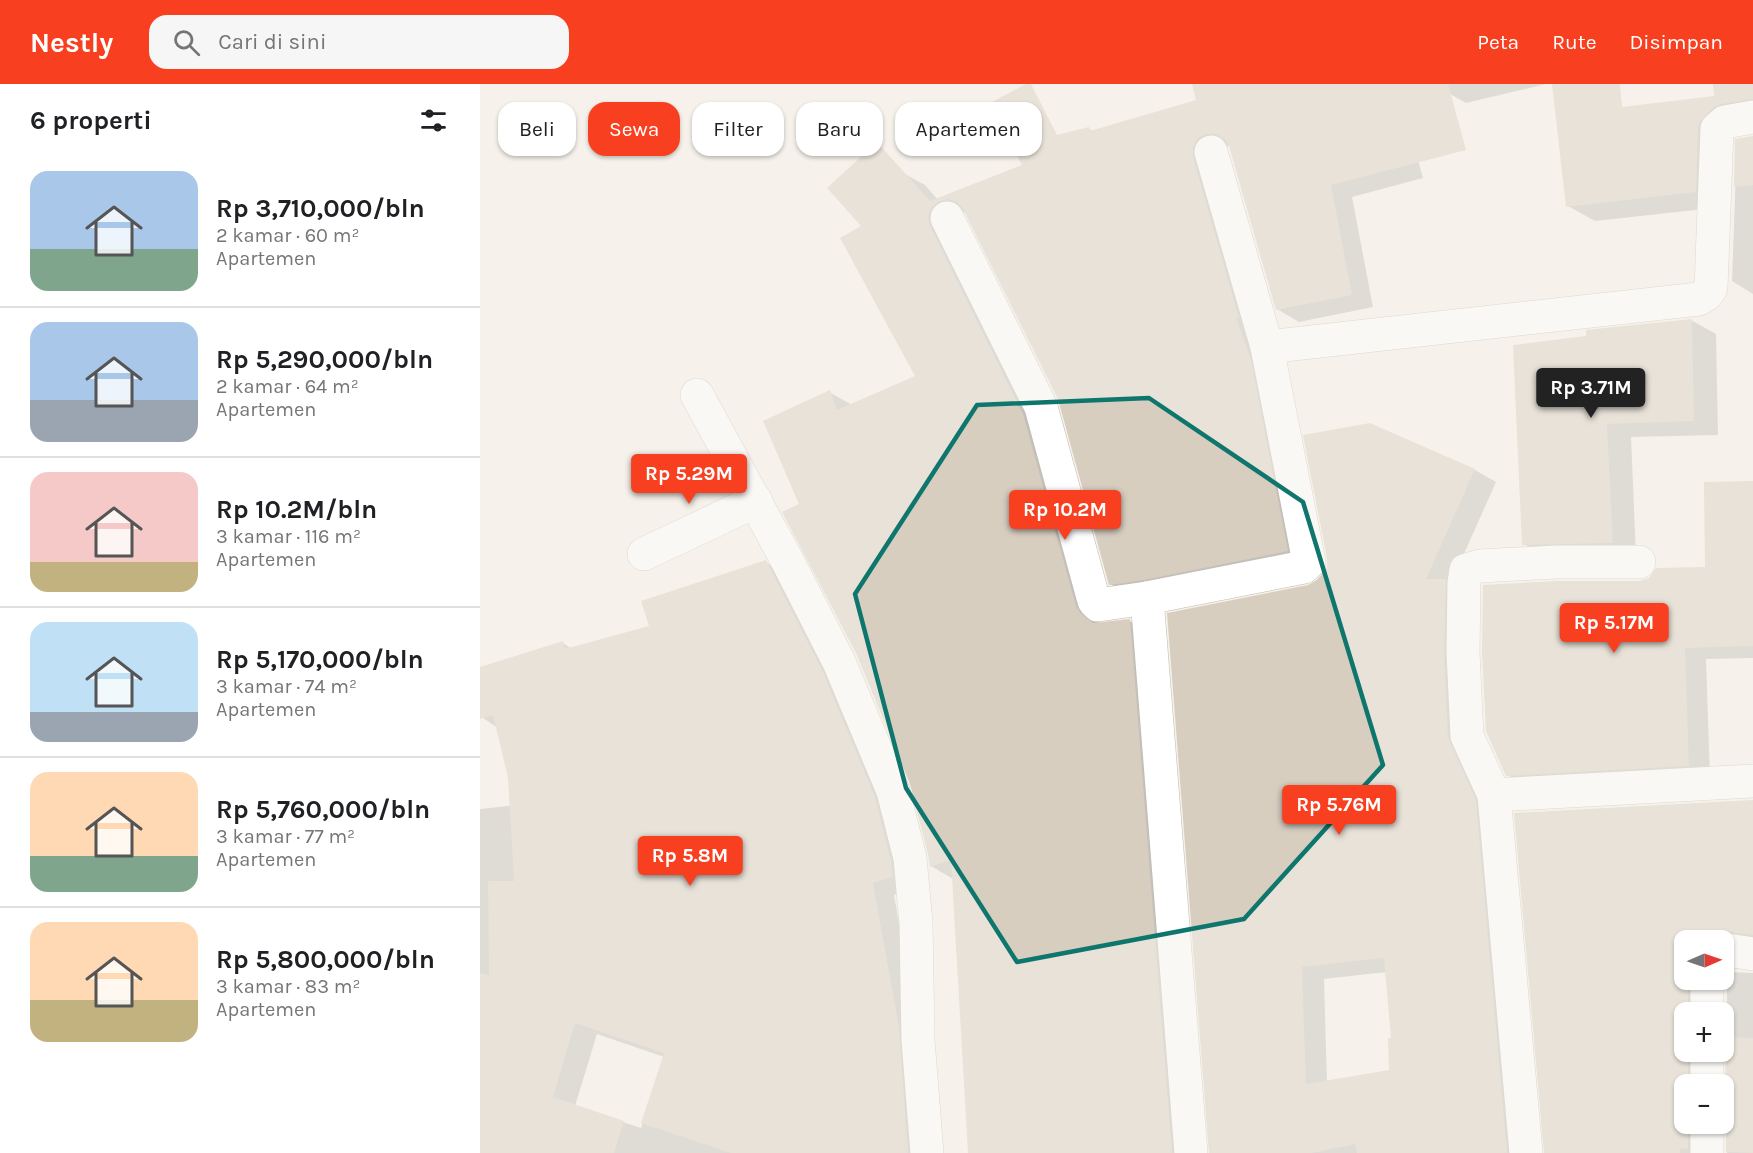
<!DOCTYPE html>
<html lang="id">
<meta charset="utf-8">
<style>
body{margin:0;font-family:Karla,sans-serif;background:#f6f6f6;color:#202124;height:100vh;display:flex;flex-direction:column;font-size:22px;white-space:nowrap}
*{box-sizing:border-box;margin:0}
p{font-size:20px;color:#757577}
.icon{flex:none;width:33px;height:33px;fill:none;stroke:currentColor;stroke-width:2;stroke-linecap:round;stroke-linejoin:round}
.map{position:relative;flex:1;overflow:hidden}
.sheet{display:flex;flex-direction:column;background:#fff;width:480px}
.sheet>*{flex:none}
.guide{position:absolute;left:18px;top:18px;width:570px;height:54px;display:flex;gap:12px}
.needle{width:39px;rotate:88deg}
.buttons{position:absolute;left:1194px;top:846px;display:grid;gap:12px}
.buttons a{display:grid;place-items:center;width:60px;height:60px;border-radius:12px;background:#fff;box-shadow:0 2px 4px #0004;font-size:30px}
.price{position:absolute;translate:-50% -51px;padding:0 14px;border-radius:6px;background:#f83f20;color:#fff;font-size:20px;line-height:39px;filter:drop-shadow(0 2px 3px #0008)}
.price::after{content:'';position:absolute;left:50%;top:36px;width:18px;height:14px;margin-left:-9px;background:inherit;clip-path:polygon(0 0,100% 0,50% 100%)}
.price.selected{background:#222;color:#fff}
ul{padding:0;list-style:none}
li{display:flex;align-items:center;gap:18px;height:150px;padding:0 30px}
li+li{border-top:2px solid #e0e0e0}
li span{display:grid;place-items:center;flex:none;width:168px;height:120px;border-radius:18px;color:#555}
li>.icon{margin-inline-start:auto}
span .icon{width:72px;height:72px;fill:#fffc;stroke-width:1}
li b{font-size:26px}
h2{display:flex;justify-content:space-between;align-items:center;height:72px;padding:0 30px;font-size:26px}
.pill{padding:0 21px;border-radius:18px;background:#fff;box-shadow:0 2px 4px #0004;font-size:21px;line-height:54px}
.pill.selected{background:#f83f20;color:#fff}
header{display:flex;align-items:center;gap:36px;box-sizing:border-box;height:84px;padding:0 30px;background:#f83f20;color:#fff}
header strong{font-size:28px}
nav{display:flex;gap:33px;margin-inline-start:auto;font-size:21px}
.search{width:420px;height:54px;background:#f6f6f6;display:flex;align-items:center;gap:15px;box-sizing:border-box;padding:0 21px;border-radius:18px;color:#757577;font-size:22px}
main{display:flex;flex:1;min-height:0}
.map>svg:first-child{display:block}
.shadow{fill:#0003;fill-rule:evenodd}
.building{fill:#d7cec0;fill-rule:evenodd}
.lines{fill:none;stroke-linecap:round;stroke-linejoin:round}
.minor-casing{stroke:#c1baad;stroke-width:34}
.minor{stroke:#fff;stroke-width:33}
.marked{fill:none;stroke:#0f766e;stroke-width:4.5;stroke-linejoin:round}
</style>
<header>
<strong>Nestly</strong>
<div class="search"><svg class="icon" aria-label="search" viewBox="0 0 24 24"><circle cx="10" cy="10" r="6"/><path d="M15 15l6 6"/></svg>Cari di sini</div>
<nav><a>Peta</a><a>Rute</a><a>Disimpan</a></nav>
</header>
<main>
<section class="sheet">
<h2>6 properti<svg class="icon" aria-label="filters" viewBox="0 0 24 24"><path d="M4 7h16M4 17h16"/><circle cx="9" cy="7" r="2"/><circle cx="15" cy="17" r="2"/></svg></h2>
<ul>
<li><span style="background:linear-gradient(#a9c7e8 65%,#7fa58c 0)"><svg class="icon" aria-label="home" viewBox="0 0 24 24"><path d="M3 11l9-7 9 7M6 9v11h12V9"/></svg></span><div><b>Rp 3,710,000/bln</b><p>2 kamar · 60 m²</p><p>Apartemen</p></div></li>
<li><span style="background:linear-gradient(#a9c7e8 65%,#9aa5b1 0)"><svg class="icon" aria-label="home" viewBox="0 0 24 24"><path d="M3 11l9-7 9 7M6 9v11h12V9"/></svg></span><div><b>Rp 5,290,000/bln</b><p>2 kamar · 64 m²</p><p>Apartemen</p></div></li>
<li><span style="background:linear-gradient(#f6c9c9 75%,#c2b280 0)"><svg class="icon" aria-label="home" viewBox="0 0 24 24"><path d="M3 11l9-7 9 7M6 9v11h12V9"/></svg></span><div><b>Rp 10.2M/bln</b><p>3 kamar · 116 m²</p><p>Apartemen</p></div></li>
<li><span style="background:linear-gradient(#bfe0f5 75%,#9aa5b1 0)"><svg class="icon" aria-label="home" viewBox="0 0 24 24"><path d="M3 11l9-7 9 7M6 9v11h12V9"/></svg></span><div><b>Rp 5,170,000/bln</b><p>3 kamar · 74 m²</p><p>Apartemen</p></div></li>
<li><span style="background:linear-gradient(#ffd9b3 70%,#7fa58c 0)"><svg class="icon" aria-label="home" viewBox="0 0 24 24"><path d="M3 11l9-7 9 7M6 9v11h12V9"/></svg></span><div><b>Rp 5,760,000/bln</b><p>3 kamar · 77 m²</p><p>Apartemen</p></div></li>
<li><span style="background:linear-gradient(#ffd9b3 65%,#c2b280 0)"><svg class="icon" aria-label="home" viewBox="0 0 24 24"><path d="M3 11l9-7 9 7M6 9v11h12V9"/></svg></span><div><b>Rp 5,800,000/bln</b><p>3 kamar · 83 m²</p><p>Apartemen</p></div></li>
</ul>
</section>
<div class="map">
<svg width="1273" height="1069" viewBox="0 0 1273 1069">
<rect width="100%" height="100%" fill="#f5f2eb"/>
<g class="shadow">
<polygon points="713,0 917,0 943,94 872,113 893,223 819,238 797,225 750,61 740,67 829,479 652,512 630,500 579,314 486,128 481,129 565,343 617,536 620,540 650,537 671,549 712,1069 490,1069 473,795 451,782 432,699 321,421 349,308 372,321 437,293 384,143 423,89 445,101 458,116 544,82 609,45 614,48 718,17"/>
<polygon points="962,0 1066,0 986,19 963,6"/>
<polygon points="1235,0 1273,0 1273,34 1247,52 1243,123 1115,137 1088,122 1235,13"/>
<polygon points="1273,54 1273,210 1252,197 1257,56"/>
<polygon points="1211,236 1236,250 1238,351 1151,353 1156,472 1068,474 1044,460 1108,254"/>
<path d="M890,341L995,386L1016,398L971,499L985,581L1017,729L1047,1069H731L828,503L843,492L849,483ZM907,888L913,955L910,987L847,998L844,895Z"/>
<polygon points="1273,398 1273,574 1226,575 1230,693 1049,703 1027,691 1159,498 1227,485 1226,399"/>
<path d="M285,478L307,490L363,600L434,805L414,811L440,957L449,1069H0V725L36,721L18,644L0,632V584L83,559L92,565L170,543ZM117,950L184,973L161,1044L95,1022Z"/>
<polygon points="1273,717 1273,859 1246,882 1248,888 1273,889 1273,1069 1247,1069 1247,1040 1246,1034 1244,1035 1244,1011 1247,1001 1247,968 1246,962 1244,962 1244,939 1247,929 1247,896 1246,890 1244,891 1244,856 1204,856 1204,896 1236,896 1229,928 1204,928 1204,968 1236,968 1229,1000 1204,1000 1204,1040 1236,1040 1229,1069 1066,1069 1036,730"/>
</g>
<g class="building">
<polygon points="546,0 551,0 577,51 609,43 610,47 716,16 712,0 968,0 986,66 851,101 872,211 796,226 749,62 744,54 735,50 725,50 717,55 713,64 713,73 759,234 756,234 771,276 808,467 664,496 629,501 578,315 483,125 477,118 468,115 458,118 452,123 448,132 450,142 543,330 596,522 601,530 613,539 650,535 692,1069 488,1069 471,776 450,783 448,770 430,700 376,569 302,428 319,420 283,337 350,306 357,326 435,292 360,154 381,142 347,104 397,58 450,117 542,81 510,19"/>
<polygon points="1072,0 1140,0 1142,23 1234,12 1233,0 1273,0 1273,15 1241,20 1233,24 1220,37 1218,44 1216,108 1086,123"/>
<polygon points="1273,52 1273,101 1254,103 1255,55"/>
<polygon points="1212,235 1214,337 1127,340 1133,459 1042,461 1033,261 1106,252 1106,246"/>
<path d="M890,339L995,385L946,495H966L964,568L968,653L996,716L1027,1069H877L875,1060L832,1069H729L687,529L828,501L837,496L847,484V474L823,351ZM904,874L911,954H908L909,986L826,1000L822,883Z"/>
<polygon points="1273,397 1273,562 1205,564 1209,682 1026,692 1006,647 1002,568 1003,501 1076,497 1159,497 1169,494 1176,484 1225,483 1224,398"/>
<polygon points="286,476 342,586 395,713 411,777 413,793 393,799 419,943 428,1069 251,1069 161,1039 184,969 95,939 73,1013 144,1037 134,1069 0,1069 0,889 9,891 8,797 34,797 28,694 13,631 0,635 0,583 83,557 85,565 169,542 161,517"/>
<polygon points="1273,716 1273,851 1249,848 1237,850 1230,856 1204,856 1204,896 1208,896 1208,928 1204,928 1204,968 1208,968 1208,1000 1204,1000 1204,1040 1208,1040 1208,1065 1200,1064 1200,1069 1064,1069 1034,729"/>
<polygon points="1244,953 1273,954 1273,1069 1246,1068 1246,1040 1244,1031 1246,968"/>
</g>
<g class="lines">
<g class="minor-casing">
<g id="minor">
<polyline points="467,134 561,323 614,517 618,521 667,514 824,483 829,478 787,263 731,68"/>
<polyline points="787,263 1219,215 1227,210 1231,204 1237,45 1245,38 1273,33"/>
<polyline points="217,311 308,478 359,578 413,707 430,774 436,839 438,956 447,1069"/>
<polyline points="164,470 276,417"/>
<polyline points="667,514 711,1069"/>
<polyline points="1014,711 987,652 983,568 984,499 986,486 1000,482 1076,478 1159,478"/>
<polyline points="1244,868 1247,866 1273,870"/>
<polyline points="1227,896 1227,928"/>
<polyline points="1227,968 1227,1000"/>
<polyline points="1227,1040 1227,1069"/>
<polyline points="1046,1069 1014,711 1273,697"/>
</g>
</g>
<use href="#minor" class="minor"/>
</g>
<path d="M0 0H1273V1069H0ZM669,314L823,418L903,681L764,835L537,878L426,704L375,510L497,321Z" fill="#f5f2eb" fill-opacity=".55" fill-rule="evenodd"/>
<path class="marked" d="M669,314L823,418L903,681L764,835L537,878L426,704L375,510L497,321Z"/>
</svg>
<div class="buttons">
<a><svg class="needle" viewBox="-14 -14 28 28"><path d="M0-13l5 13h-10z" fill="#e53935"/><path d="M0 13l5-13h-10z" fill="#757577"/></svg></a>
<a>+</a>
<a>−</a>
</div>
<b class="price selected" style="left:1111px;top:335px">Rp 3.71M</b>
<b class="price" style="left:209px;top:421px">Rp 5.29M</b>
<b class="price" style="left:585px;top:457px">Rp 10.2M</b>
<b class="price" style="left:1134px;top:570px">Rp 5.17M</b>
<b class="price" style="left:859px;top:752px">Rp 5.76M</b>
<b class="price" style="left:210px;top:803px">Rp 5.8M</b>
<div class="guide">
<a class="pill">Beli</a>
<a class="pill selected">Sewa</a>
<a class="pill">Filter</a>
<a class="pill">Baru</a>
<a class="pill">Apartemen</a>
</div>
</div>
</main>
